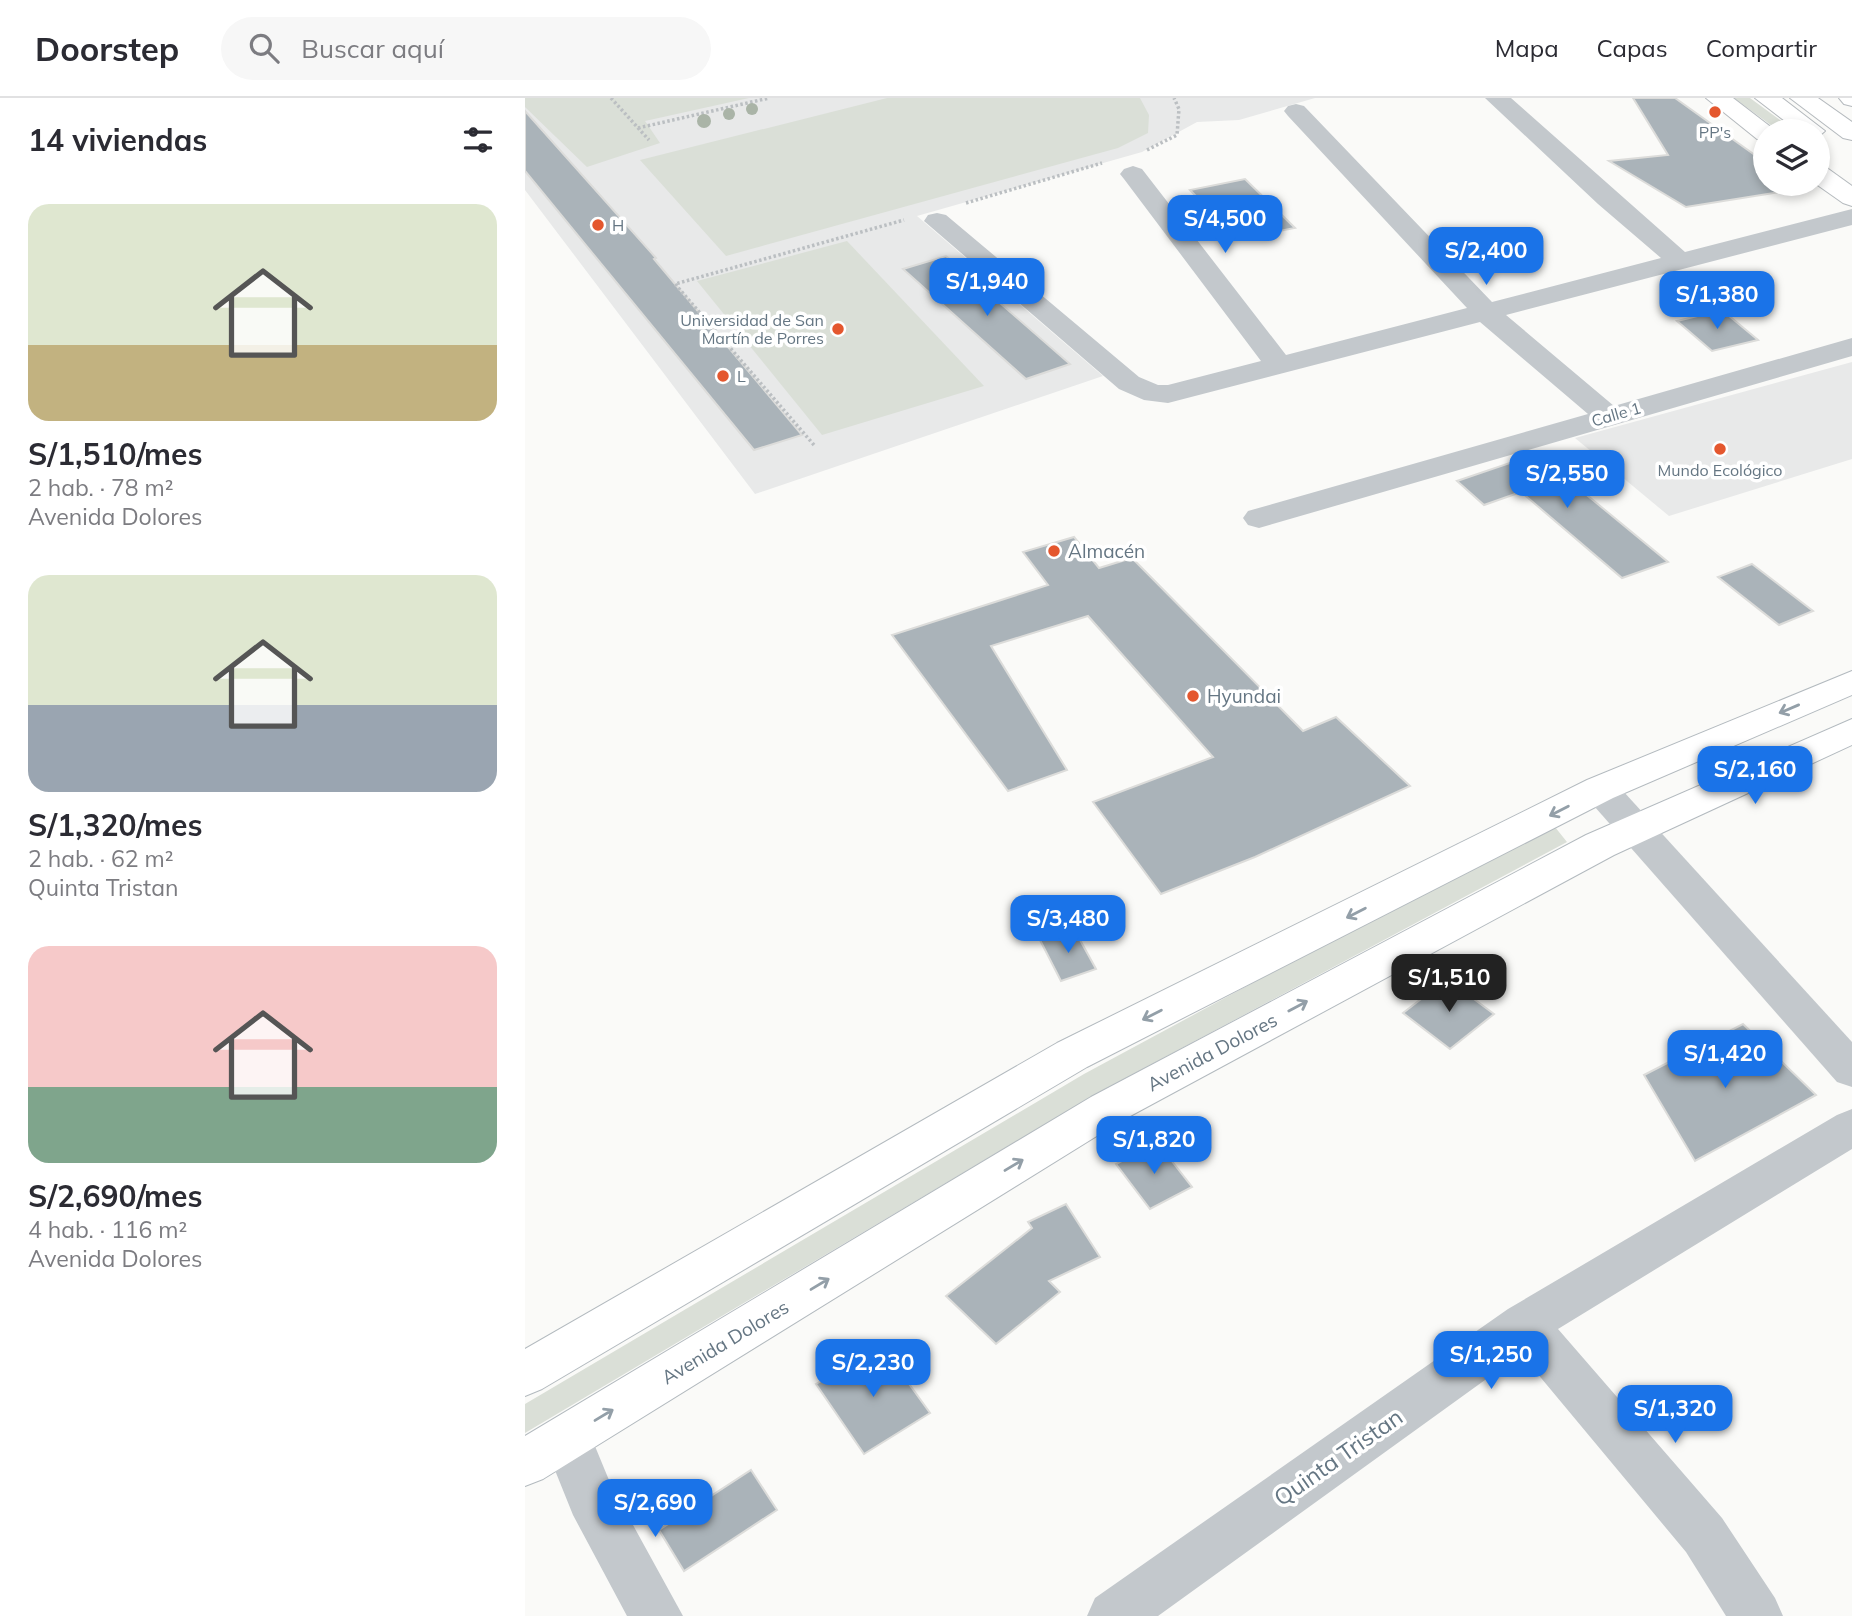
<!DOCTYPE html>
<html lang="es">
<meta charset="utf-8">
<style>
body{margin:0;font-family:Mulish,sans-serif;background:#f7f7f7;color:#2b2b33;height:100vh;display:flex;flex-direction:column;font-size:26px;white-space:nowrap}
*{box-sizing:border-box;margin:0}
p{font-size:23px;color:#7c7c81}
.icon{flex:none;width:38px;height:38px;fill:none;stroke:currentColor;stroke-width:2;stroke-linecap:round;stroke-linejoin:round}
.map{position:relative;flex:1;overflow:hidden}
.drawer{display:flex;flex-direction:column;background:#fff;width:525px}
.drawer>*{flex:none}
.tools{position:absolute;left:1228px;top:21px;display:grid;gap:14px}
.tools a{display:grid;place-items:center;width:77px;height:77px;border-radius:50%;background:#fff;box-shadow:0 4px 10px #0003;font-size:35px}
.price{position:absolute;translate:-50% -60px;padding:0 16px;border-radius:14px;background:#1a73e8;color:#fff;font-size:23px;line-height:46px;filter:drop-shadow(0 2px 4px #0008)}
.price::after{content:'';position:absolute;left:50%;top:42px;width:21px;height:16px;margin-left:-10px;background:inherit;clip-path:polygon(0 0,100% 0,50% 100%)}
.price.active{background:#222;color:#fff}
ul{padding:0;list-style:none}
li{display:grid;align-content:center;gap:14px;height:371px;padding:0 28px}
li span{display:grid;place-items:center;height:217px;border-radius:21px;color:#555}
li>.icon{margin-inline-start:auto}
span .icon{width:126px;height:126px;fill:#fffc;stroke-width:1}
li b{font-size:30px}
h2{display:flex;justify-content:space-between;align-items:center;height:84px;padding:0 28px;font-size:30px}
header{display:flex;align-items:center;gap:42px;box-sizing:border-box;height:98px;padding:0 35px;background:#fff;border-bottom:2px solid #e1e1e2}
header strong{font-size:33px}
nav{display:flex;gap:38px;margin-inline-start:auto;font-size:24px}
.search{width:490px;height:63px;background:#f7f7f7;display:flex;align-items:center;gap:18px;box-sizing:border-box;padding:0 24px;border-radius:38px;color:#7c7c81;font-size:26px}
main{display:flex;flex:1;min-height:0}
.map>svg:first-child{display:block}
.built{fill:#e8e9e9}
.green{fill:#dadfd7}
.building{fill:#aab3b9;stroke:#dcdcda;stroke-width:2}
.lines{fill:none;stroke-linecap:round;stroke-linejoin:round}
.secondary-casing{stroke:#b3babf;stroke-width:2}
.primary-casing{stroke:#b5babe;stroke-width:2}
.trunk-casing{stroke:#b4b9bd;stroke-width:2}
.path{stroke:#bbbfc2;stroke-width:3.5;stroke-dasharray:2.5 2.5;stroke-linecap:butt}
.minor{fill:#c3c8cc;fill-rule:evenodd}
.secondary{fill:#fff;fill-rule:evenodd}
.primary{fill:#fff;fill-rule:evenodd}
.trunk{fill:#fff;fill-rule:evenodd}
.tree{fill:#aab4a7}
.oneway{stroke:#939fa8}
.poi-dot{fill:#e4572e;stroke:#fff;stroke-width:2.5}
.labels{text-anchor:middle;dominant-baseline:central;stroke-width:7;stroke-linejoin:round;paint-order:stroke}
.far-poi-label{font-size:16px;fill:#657683;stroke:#fff}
.far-street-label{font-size:16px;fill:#657683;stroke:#fff}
.poi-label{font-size:19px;fill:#657683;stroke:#fff;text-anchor:start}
.street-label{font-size:19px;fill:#657683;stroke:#fff}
.near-street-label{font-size:23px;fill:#657683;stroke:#fff}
</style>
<header>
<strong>Doorstep</strong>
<div class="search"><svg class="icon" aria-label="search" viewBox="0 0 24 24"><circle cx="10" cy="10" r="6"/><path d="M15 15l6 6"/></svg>Buscar aquí</div>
<nav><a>Mapa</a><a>Capas</a><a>Compartir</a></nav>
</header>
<main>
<section class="drawer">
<h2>14 viviendas<svg class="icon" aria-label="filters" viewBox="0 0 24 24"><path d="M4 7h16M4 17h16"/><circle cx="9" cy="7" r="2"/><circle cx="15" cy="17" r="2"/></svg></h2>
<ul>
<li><span style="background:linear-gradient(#dfe7d0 65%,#c2b280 0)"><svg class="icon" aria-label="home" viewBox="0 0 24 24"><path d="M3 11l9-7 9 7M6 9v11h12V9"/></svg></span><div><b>S/1,510/mes</b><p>2 hab. · 78 m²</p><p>Avenida Dolores</p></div></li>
<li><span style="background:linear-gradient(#dfe7d0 60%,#9aa5b1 0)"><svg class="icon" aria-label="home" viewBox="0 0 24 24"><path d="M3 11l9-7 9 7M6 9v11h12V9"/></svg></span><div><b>S/1,320/mes</b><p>2 hab. · 62 m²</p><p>Quinta Tristan</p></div></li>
<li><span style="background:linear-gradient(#f6c9c9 65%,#7fa58c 0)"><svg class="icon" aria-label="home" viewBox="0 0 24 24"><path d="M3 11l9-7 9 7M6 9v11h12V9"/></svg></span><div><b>S/2,690/mes</b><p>4 hab. · 116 m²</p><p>Avenida Dolores</p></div></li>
</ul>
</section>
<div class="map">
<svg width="1327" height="1518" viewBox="0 0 1327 1518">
<rect width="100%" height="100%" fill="#fafaf8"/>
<g class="built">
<polygon points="0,0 790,0 714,22 672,24 617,54 392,118 578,278 230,396 0,92"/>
<polygon points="1327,264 1327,361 1144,418 1050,340"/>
</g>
<g class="green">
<polygon points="0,0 224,0 120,23 135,45 62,69 0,9"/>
<polygon points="362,0 615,0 624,17 623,35 593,50 201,158 115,62"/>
<polygon points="1209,0 1225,0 1270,33 1254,33"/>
<polygon points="322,143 459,288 297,337 172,183"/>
<polygon points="1026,724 1042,744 571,996 0,1335 0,1306 559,976"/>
</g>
<g class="building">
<polygon points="1108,0 1150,0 1241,65 1241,86 1260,86 1267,92 1161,109 1084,63 1143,57"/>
<polygon points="0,13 131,160 129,161 277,337 229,352 0,73"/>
<polygon points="720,81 770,130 713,141 665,92"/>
<polygon points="421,158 545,266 501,281 378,171"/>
<polygon points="1197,212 1233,242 1187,253 1152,223"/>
<polygon points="1020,353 1048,376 1040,379 1143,464 1097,480 996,394 959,407 932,383"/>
<polygon points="549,439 574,470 607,460 778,633 811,619 885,688 730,759 636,796 568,704 688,659 563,518 466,548 542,672 483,693 367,537 523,487 498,454"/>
<polygon points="1227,466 1288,513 1254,527 1193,479"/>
<polygon points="549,831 571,871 536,883 515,842"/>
<polygon points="922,881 969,916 925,951 878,915"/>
<polygon points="1218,926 1291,997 1170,1063 1119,977"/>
<polygon points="632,1044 667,1089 625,1111 591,1066"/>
<polygon points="541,1106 575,1159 524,1183 535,1194 471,1246 421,1198 507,1130 503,1124"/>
<polygon points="356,1247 405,1315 339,1356 291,1286"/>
<polygon points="226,1372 252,1412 159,1473 134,1432"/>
</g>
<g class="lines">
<g class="secondary-casing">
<g id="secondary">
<polygon points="1327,573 1327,597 1088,700 562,969 17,1291 0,1298 0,1251 532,945 1062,682"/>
<polygon points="1327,621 1327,647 1089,757 596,1023 18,1381 0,1388 0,1338 566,999 1061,737"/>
</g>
</g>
<g class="primary-casing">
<g id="primary">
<polygon points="1181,0 1208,0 1251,33 1241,33 1241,43 1232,41"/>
<polygon points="1314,0 1327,0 1327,8 1319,6"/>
<polygon points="1293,68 1302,70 1327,88 1327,108 1318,105 1291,86"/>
</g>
</g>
<g class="trunk-casing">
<g id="trunk">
<polygon points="1230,0 1257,0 1300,33 1293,39 1293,33 1273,33"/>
<polygon points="1265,0 1293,0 1327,24 1327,42 1318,40"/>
</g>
</g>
<g class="path">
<polyline points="86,0 124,42"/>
<polyline points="113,30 244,0"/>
<polyline points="622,52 652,37 654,11 649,0"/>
<polyline points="441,105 577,65"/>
<polyline points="289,347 150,186 379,122"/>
</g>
<g class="minor">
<polygon points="960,0 986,0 1160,154 1327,111 1327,127 981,217 1089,308 1327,240 1327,258 734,430 723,427 718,420 723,413 1063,316 955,224 643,305 619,302 594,291 399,123 403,117 412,115 421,117 614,279 633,287 643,287 736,263 599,81 595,76 599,71 608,68 617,71 761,257 942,210 763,18 759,13 763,8 771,6 779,8 967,204 1136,160 1073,106"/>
<polygon points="1075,678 1088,682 1327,944 1327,989 1312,984 1062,700 1056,691 1062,682"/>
<polygon points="1327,1011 1327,1051 1033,1231 1197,1420 1250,1500 1258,1518 1201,1518 1161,1454 996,1256 633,1518 562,1518 570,1500 983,1211 1312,1017"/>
<polygon points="42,1317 60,1324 86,1387 158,1518 102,1518 48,1417 17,1340 24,1324"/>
</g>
<use href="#secondary" class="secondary"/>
<use href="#primary" class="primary"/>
<use href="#trunk" class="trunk"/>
</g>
<g class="tree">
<circle cx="227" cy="11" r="6"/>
<circle cx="204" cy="16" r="6"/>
<circle cx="179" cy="23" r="7"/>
</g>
<defs><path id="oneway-shaft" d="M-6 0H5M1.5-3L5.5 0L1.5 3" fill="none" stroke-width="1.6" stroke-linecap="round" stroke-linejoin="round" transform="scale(1.75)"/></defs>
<g class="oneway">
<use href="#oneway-shaft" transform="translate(1264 611) rotate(157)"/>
<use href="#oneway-shaft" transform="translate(1034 713) rotate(153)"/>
<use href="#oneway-shaft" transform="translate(831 815) rotate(153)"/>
<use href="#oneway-shaft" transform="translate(773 908) rotate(-28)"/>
<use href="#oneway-shaft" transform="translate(627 917) rotate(153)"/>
<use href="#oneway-shaft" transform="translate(489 1067) rotate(-31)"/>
<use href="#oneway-shaft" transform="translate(295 1186) rotate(-31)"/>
<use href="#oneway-shaft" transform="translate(79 1317) rotate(-31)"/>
</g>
<g class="poi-dot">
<circle cx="1190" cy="14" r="7"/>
<circle cx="73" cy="127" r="7"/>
<circle cx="313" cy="231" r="7"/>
<circle cx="198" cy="278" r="7"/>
<circle cx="1195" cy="351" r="7"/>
<circle cx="529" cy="453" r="7"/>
<circle cx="668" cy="598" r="7"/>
</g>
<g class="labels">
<g class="far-poi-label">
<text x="1190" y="34">PP's</text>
<text x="87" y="127" text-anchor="start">H</text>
<text x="299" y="222" text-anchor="end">Universidad de San<tspan x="299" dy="18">Martín de Porres</tspan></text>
<text x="212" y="278" text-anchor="start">L</text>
<text x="1195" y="372">Mundo Ecológico</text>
</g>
<g class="far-street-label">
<text transform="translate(1091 316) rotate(-16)">Calle 1</text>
</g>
<g class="poi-label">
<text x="543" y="453">Almacén</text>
<text x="682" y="598">Hyundai</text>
</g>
<g class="street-label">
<text transform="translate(687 954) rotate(-28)">Avenida Dolores</text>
<text transform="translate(200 1244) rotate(-31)">Avenida Dolores</text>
</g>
<g class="near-street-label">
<text transform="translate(813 1359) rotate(-35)">Quinta Tristan</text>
</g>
</g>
</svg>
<div class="tools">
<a><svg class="icon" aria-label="layers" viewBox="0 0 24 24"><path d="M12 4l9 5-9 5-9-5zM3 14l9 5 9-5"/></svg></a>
</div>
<b class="price" style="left:700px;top:157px">S/4,500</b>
<b class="price" style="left:961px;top:189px">S/2,400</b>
<b class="price" style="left:462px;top:220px">S/1,940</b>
<b class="price" style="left:1192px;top:233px">S/1,380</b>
<b class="price" style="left:1042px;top:412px">S/2,550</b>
<b class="price" style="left:1230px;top:708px">S/2,160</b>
<b class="price" style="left:543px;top:857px">S/3,480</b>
<b class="price active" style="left:924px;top:916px">S/1,510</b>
<b class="price" style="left:1200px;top:992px">S/1,420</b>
<b class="price" style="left:629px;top:1078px">S/1,820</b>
<b class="price" style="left:966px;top:1293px">S/1,250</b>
<b class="price" style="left:348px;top:1301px">S/2,230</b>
<b class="price" style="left:1150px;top:1347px">S/1,320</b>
<b class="price" style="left:130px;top:1441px">S/2,690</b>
</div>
</main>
